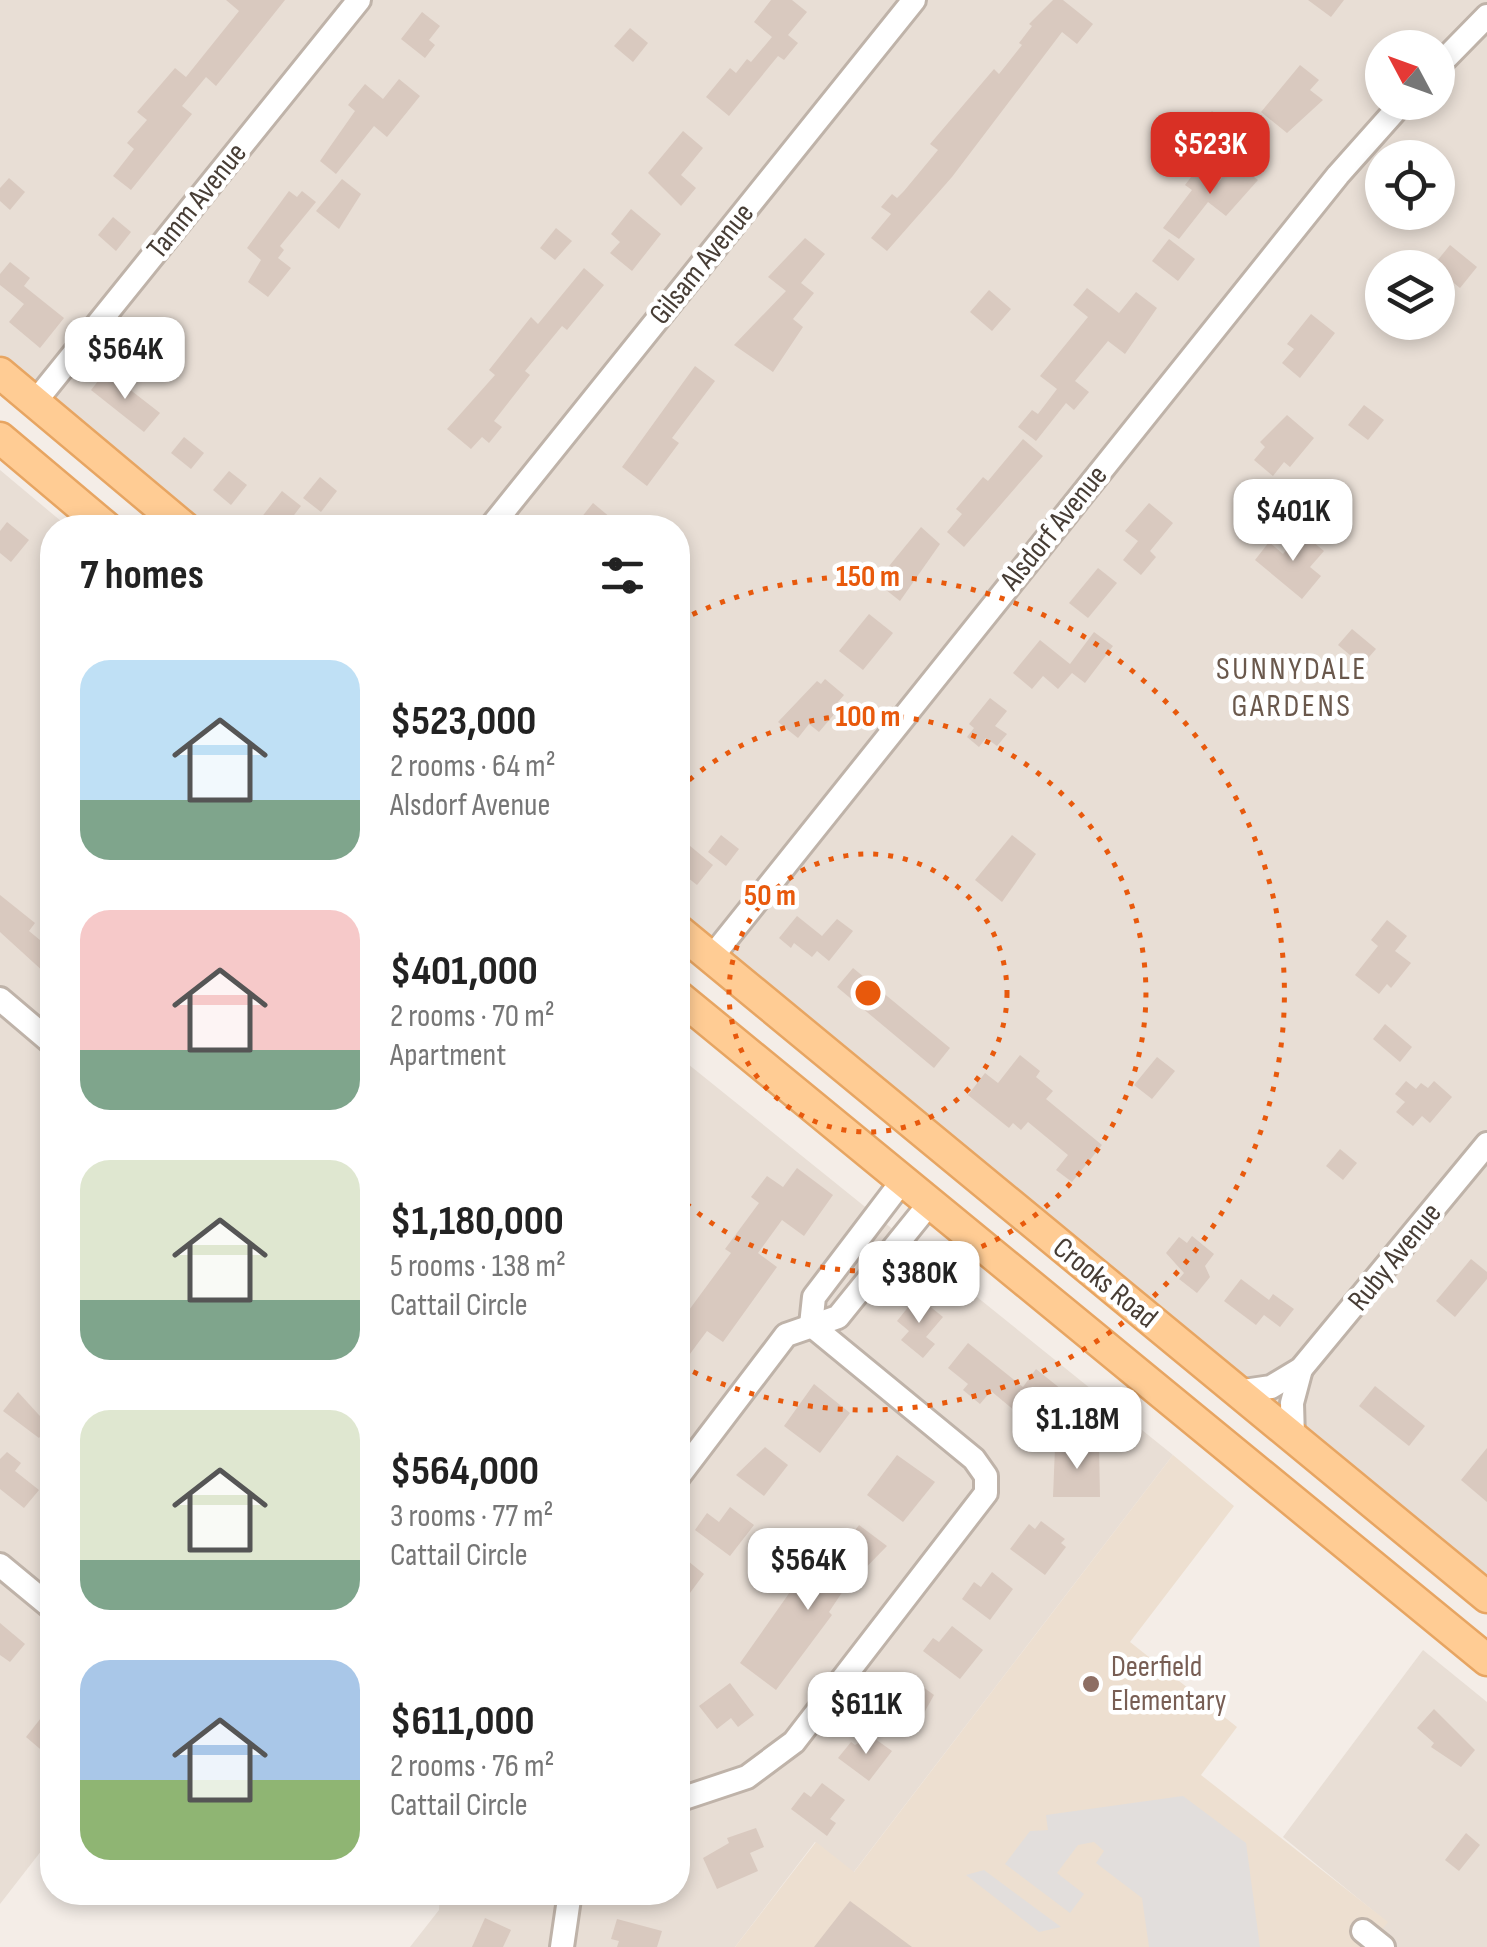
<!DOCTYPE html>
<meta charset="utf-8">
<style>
body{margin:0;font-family:"Sofia Sans Condensed",sans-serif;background:#f6f6f6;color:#222;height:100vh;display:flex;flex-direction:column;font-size:38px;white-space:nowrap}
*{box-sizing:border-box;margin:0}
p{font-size:32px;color:#767676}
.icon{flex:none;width:55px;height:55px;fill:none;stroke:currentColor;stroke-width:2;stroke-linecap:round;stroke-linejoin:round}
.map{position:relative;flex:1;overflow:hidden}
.details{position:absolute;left:40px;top:515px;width:650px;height:1390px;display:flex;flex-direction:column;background:#fff;border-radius:40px;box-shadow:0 5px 15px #0003}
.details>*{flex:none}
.needle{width:65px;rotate:311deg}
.fabs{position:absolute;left:1365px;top:30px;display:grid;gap:20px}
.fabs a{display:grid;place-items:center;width:90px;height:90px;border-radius:50%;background:#fff;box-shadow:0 5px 15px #0003;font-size:50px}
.price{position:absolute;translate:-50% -85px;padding:0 22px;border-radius:20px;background:#fff;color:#222;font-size:32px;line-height:65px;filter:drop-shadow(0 2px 5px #0008)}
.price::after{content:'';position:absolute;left:50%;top:60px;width:30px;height:22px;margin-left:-15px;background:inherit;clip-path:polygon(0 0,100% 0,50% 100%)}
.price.selected{background:#d93025;color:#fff}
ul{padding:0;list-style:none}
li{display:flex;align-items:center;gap:30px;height:250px;padding:0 40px}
li span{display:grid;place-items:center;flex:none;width:280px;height:200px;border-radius:30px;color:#555}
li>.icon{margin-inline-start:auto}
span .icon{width:120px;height:120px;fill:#fffc;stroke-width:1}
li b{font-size:42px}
h2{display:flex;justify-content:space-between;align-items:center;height:120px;padding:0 40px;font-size:42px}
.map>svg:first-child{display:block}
.residential{fill:#e8ded5;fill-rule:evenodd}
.education{fill:#eddfd0}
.parking{fill:#e2dedc}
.building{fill:#d9c9bf}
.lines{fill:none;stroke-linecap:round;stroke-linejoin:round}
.minor-casing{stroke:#bfb3a9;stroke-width:28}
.major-casing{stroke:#e7a562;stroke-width:35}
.minor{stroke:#fff;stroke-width:22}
.major{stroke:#ffcc94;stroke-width:30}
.ring{fill:none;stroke:#e8590c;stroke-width:5;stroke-dasharray:5 10}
.education-dot{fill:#8d6e63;stroke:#fff;stroke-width:4}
.labels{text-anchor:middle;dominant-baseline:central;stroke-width:9;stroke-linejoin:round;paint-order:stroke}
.street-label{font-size:30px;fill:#473d35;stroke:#fff}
.education-label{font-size:30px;fill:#785e54;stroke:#fff;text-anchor:start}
.neighbourhood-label{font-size:32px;letter-spacing:2.5px;fill:#6a584c;stroke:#fff}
.centre{fill:#e8590c;stroke:#fff;stroke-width:5}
.ring-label{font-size:30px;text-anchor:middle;font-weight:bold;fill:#e8590c;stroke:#fff;stroke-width:9;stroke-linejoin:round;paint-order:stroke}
</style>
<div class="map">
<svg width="1487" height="1947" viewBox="0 0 1487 1947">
<rect width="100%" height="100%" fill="#f4ede7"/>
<g class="residential">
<path d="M0,0H1487V1577L678,911V528L210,527L0,355ZM1382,48H1438V102H1382ZM1382,158H1438V212H1382ZM1382,268H1438V322H1382Z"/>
<polygon points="0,470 68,527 52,528 52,1837 0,1904"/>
<polygon points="678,1056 1173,1455 853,1873 815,1842 735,1947 410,1947 439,1910 440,1893 678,1892"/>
<polygon points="1423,1650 1487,1702 1487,1947 1368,1947 1387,1922 1283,1837"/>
</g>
<polygon class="education" points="1173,1455 1234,1506 1130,1642 1237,1727 1201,1775 1388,1922 1368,1947 735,1947 816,1842 854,1872"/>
<g class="parking">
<polygon points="1183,1796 1246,1843 1260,1947 1149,1947 1142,1898 1096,1863 1104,1851 1094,1842 1078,1845 1057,1873 1084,1894 1070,1913 1005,1864 1030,1831 1048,1830 1046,1815"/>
<polygon points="984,1870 1061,1927 1039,1932 966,1875"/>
</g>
<g class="building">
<polygon points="226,0 285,0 216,86 206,77 182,106 192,114 131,190 113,176 134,149 127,143 147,120 137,112 175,68 186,77 239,11"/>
<polygon points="771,0 792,0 807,12 788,35 798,43 784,60 778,56 729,116 706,97 730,68 736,73 747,59 751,62 772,37 754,22"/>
<polygon points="1053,0 1063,0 1093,24 1077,44 1062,32 952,177 887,251 871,238 891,214 881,207 892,194 897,198 904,191 938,150 930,144 994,69 999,74 1022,45 1019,43 1032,26 1029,24"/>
<polygon points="1308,0 1344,0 1331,17"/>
<polygon points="422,12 440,26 429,40 435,45 425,58 401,39"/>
<polygon points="630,28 648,43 633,62 614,46"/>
<polygon points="1300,65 1319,80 1310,90 1323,100 1287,133 1261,112"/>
<polygon points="399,79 420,96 387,137 374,126 336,174 320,161 355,111 348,105 365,84 383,99"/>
<polygon points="1212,111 1230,127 1216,144 1197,128"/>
<polygon points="683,131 703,148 681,175 696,188 681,206 648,173"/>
<polygon points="1234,162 1258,180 1226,216 1208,202 1179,239 1163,228 1192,190 1185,185 1198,168 1218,183"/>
<polygon points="9,178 25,192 10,210 0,201 0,188"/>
<polygon points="342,179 361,194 339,229 316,211"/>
<polygon points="289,191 297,197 302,191 316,202 280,246 284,250 278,258 291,268 268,297 248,282 261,260 247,248"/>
<polygon points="631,209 661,234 632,271 610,253 620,242 611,234"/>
<polygon points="113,217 131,232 116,251 98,235"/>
<polygon points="556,228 572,241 555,260 540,248"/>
<polygon points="805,238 825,254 801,283 814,293 793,319 803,327 773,372 734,345 786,291 768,277"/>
<polygon points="1169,239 1195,259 1178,281 1152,261"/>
<polygon points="1450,245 1477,267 1460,288 1433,266"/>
<polygon points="10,262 30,278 24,286 64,318 40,348 9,322 24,304 0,285 0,274"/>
<polygon points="584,268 604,285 567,330 562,326 525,371 530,375 494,421 502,427 489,443 482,437 471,449 447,429 495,375 489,370 531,317 538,324"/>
<polygon points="1087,288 1119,313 1136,292 1157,308 1125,354 1108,341 1075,381 1089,392 1074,410 1066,403 1036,441 1018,427 1032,410 1038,414 1057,389 1040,376 1088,317 1073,305"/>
<polygon points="989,290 1011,309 992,331 970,312"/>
<polygon points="1311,314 1335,333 1300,378 1282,363 1294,349 1287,344"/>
<polygon points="695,366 715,381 672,438 679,443 647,486 622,467"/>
<polygon points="106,371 160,413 144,432 91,390"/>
<polygon points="1364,405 1384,420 1368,440 1348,425"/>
<polygon points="1287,415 1314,438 1290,467 1284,462 1273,476 1254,460 1265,447 1260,442"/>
<polygon points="184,437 204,453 191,469 171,453"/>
<polygon points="1023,439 1043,456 964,547 947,532 962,514 956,509 983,477 988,481"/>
<polygon points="229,471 247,485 231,505 213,490"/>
<polygon points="320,477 337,491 321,512 303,498"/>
<polygon points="282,491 301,506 284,528 253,528"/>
<polygon points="593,503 623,528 593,528 581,518"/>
<polygon points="1149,503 1173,523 1150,551 1156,557 1141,575 1123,560 1138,541 1125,531"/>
<polygon points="7,522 29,540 11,562 0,553 0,531"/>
<polygon points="921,527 940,544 900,601 876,582"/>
<polygon points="1301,532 1324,551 1310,567 1321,576 1302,599 1255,560 1269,542 1283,554"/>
<polygon points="1098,568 1117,583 1088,618 1069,603"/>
<polygon points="869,614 893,633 863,670 839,651"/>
<polygon points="1352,629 1376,649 1362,665 1338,645"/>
<polygon points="1094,632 1113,646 1085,683 1072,673 1058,689 1043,676 1032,689 1013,673 1040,640 1070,664"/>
<polygon points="825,679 844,695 838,702 842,705 819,732 809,724 798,738 778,722 817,681 821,684"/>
<polygon points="990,698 1007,711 995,726 1007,734 997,746 986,738 979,747 967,737 974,728 969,724"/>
<polygon points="721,835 739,849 726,866 708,852"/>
<polygon points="1012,835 1036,854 1002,902 975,880"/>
<polygon points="678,836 713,865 697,885 678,870"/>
<polygon points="0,895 35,923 29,931 52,950 52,964 45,973 0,932"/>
<polygon points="797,916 822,936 837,919 853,931 829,961 817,951 812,957 794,943 791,948 779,938"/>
<polygon points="1387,920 1407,936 1395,951 1411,963 1391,988 1387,984 1379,994 1355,975 1378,946 1371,940"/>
<polygon points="853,968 950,1048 934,1068 837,987"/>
<polygon points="1385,1024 1412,1047 1400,1062 1373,1039"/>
<polygon points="1020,1055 1040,1071 1036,1077 1053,1091 1046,1099 1102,1145 1072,1182 1056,1170 1068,1155 1028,1122 1021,1130 1013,1123 1009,1128 968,1095 985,1073 998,1083"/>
<polygon points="1157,1057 1175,1071 1152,1099 1134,1085"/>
<polygon points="1406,1081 1416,1089 1421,1083 1428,1088 1434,1081 1452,1097 1430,1123 1422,1116 1413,1126 1396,1112 1405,1102 1395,1094"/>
<polygon points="1340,1149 1357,1163 1343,1180 1326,1166"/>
<polygon points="797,1168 833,1195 804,1236 782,1220 758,1253 777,1267 723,1342 707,1331 678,1370 678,1325 731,1253 725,1249 759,1203 751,1197 767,1176 783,1187"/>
<polygon points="1192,1236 1214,1254 1205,1266 1210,1277 1197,1293 1179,1279 1184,1273 1166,1253 1179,1237 1187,1243"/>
<polygon points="1471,1259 1487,1272 1487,1279 1455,1317 1436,1301"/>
<polygon points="1241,1279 1269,1300 1273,1294 1294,1309 1280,1327 1264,1315 1256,1325 1224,1301"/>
<polygon points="917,1296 943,1317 926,1337 935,1344 923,1358 901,1340 909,1331 897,1321"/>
<polygon points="968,1343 1023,1387 1036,1369 1076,1401 1046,1437 991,1391 980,1404 963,1390 968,1384 948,1368"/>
<polygon points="814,1384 850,1413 820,1453 784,1426"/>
<polygon points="1375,1386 1425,1426 1409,1446 1359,1406"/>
<polygon points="18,1392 49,1426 39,1438 3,1411"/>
<polygon points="1099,1446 1100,1497 1053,1497 1055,1447"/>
<polygon points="765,1447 788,1465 764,1496 736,1475"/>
<polygon points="1487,1448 1487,1502 1461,1480"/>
<polygon points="7,1452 21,1463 15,1471 39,1490 24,1508 0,1489 0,1459"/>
<polygon points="897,1455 935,1482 903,1522 867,1495"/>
<polygon points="730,1507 754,1525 730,1556 695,1530 707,1513 719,1522"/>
<polygon points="1041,1521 1065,1539 1061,1543 1066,1547 1045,1575 1010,1549 1029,1524 1035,1529"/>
<polygon points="859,1525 887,1546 843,1591 829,1612 832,1615 776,1690 740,1663 797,1582 817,1592 841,1561 835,1557"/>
<polygon points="678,1553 704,1574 678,1609"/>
<polygon points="992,1572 1013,1589 990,1620 962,1599 974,1582 981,1587"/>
<polygon points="0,1623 25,1644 10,1662 0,1655"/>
<polygon points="952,1626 983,1650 960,1679 923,1651 933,1638 939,1642"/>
<polygon points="912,1679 934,1695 914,1731 880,1705 892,1689 900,1694"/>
<polygon points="730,1683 754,1715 738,1727 731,1718 717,1729 699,1706"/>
<polygon points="52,1704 52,1746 46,1754 26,1737"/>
<polygon points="1434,1709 1475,1750 1461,1767 1431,1747 1434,1743 1417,1728"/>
<polygon points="871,1736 892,1751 869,1781 838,1758 851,1742 855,1745"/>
<polygon points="822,1783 845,1800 830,1819 836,1823 827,1836 791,1809 804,1792 811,1797"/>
<polygon points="756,1828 764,1847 750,1853 758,1871 717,1889 703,1858 729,1843 727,1838"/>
<polygon points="1466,1833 1480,1845 1459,1871 1445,1860"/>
<polygon points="850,1901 912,1947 814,1947"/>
<polygon points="485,1918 511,1930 503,1947 472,1947"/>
<polygon points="617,1919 662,1931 657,1947 617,1947 619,1941 611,1939"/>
</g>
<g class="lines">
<g class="minor-casing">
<g id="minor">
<polyline points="1438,66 1487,16"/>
<polyline points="35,402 359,0"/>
<polyline points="490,528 914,0"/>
<polyline points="711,958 1338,175 1403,102"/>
<polyline points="0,999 52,1043"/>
<polyline points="811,1325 814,1297 903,1180"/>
<polyline points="1237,1392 1271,1387 1301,1369 1487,1144"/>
<polyline points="1293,1438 1292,1403 1301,1369"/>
<polyline points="678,1477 786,1335 838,1317 930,1203"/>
<polyline points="0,1565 52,1608"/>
<polyline points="678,1800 747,1777 794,1742 986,1493 986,1476 974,1459 811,1325"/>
<polyline points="1363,1931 1383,1947"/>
<polyline points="562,1947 570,1892"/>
</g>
</g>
<g class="major-casing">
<g id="major">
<polyline points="0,373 185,528"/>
<polyline points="0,438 107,528"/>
<polyline points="678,930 1487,1597"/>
<polyline points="678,996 1487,1660"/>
</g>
</g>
<use href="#minor" class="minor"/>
<use href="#major" class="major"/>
</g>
<g class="ring">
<circle cx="868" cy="993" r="139"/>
<path d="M678 790A278 278 0 1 1 678 1196"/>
<path d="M679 621A417 417 0 1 1 679 1365"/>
</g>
<circle class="education-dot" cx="1091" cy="1684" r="10"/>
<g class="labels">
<g class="street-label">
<text transform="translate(197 201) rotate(-51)">Tamm Avenue</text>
<text transform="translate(702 264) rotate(-51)">Gilsam Avenue</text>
<text transform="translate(1054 528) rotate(-51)">Alsdorf Avenue</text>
<text transform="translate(1395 1257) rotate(-51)">Ruby Avenue</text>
<text transform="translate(1105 1283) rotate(39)">Crooks Road</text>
</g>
<g class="education-label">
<text x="1111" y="1667">Deerfield<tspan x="1111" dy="34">Elementary</tspan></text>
</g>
<g class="neighbourhood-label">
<text x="1292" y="669">SUNNYDALE<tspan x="1292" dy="37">GARDENS</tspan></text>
</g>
</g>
<circle cx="868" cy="993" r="15" class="centre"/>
<g class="ring-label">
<text x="868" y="586">150 m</text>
<text x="868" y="726">100 m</text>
<text x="770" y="905">50 m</text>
</g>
</svg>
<div class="fabs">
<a><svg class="needle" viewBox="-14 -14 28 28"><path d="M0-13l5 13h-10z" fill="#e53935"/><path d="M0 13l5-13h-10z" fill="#767676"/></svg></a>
<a><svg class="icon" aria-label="locate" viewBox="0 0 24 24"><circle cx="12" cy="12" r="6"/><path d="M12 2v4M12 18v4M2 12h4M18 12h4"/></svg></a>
<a><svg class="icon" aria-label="layers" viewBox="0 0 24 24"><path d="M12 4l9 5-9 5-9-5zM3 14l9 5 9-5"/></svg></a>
</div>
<b class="price selected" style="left:1210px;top:197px">$523K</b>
<b class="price" style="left:125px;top:402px">$564K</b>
<b class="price" style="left:1293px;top:564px">$401K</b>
<b class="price" style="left:919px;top:1326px">$380K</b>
<b class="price" style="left:1077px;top:1472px">$1.18M</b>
<b class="price" style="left:808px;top:1613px">$564K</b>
<b class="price" style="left:866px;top:1757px">$611K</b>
<section class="details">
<h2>7 homes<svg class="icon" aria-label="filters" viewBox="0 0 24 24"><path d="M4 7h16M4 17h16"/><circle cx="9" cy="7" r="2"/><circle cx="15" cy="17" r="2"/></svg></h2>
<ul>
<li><span style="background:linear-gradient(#bfe0f5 70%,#7fa58c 0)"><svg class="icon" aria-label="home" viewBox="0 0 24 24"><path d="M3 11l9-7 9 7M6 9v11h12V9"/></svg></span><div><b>$523,000</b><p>2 rooms · 64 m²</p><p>Alsdorf Avenue</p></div></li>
<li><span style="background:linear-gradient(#f6c9c9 70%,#7fa58c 0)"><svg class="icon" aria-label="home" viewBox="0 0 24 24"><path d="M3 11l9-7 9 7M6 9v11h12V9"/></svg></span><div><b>$401,000</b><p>2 rooms · 70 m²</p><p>Apartment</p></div></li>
<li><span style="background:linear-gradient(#dfe7d0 70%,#7fa58c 0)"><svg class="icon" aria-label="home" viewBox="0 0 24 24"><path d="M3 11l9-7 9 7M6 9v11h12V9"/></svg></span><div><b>$1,180,000</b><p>5 rooms · 138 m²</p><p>Cattail Circle</p></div></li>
<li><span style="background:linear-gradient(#dfe7d0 75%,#7fa58c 0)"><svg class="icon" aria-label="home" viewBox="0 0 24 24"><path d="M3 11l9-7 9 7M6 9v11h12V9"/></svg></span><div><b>$564,000</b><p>3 rooms · 77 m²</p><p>Cattail Circle</p></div></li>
<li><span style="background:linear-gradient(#a9c7e8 60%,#8fb573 0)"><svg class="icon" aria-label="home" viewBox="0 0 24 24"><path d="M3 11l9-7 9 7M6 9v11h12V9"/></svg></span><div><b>$611,000</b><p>2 rooms · 76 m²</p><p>Cattail Circle</p></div></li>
</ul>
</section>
</div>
